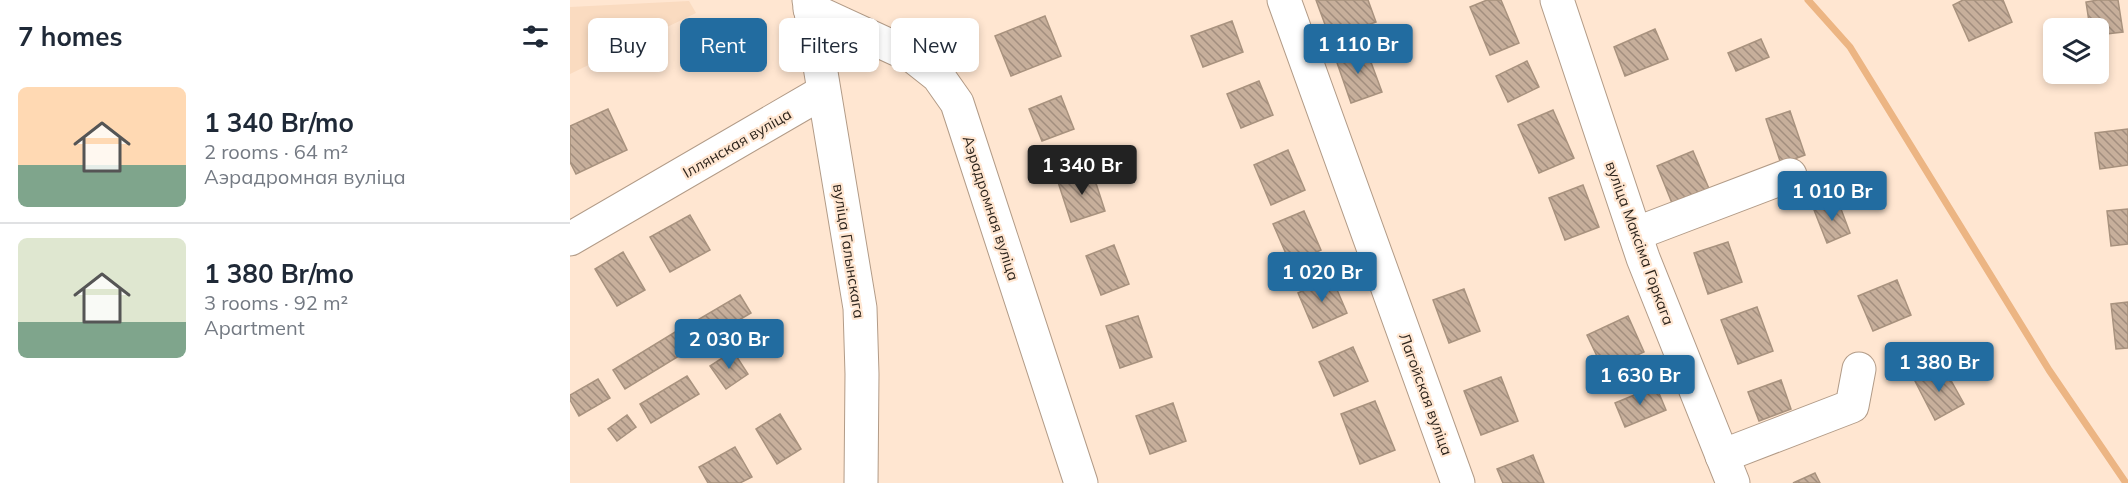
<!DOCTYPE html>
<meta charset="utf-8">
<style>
body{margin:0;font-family:Mulish,sans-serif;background:#f6f6f7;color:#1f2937;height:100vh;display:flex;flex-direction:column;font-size:22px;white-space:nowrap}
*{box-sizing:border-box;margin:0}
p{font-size:20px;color:#747a83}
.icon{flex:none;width:33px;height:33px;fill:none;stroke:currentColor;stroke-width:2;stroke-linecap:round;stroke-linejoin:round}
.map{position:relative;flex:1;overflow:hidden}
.sheet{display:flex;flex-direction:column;background:#fff;width:570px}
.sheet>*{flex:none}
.hud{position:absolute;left:18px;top:18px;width:570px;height:54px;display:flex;gap:12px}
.tools{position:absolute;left:1473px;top:18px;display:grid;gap:12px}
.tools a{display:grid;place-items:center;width:66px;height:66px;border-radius:9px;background:#fff;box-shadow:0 3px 9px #0003;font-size:30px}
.price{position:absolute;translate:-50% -51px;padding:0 14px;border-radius:6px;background:#226ca0;color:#fff;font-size:20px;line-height:39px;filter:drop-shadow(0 2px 3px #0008)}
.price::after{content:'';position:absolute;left:50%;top:36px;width:18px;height:14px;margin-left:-9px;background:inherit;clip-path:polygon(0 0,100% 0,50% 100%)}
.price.active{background:#222;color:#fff}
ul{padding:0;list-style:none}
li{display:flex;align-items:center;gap:18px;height:150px;padding:0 18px}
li+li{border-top:2px solid #e0e1e3}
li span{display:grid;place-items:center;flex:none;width:168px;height:120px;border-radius:9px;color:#555}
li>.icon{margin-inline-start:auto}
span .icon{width:72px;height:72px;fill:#fffc;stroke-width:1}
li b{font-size:26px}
h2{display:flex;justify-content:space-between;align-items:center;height:72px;padding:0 18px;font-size:26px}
.chip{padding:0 21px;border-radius:9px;background:#fff;box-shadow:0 3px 9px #0003;font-size:21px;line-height:54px}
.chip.active{background:#226ca0;color:#fff}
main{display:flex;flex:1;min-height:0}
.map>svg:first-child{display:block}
.built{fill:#fadbc0}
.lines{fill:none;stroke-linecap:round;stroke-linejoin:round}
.stream{stroke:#ecb583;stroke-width:7}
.building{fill:url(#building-back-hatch);stroke:#a8927e;stroke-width:1.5}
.minor-casing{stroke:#b29b87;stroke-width:35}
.minor{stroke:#fff;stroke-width:33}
.labels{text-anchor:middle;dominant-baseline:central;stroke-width:4.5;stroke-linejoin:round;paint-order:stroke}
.street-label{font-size:15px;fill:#2d241c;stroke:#ffe6d1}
</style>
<main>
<section class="sheet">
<h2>7 homes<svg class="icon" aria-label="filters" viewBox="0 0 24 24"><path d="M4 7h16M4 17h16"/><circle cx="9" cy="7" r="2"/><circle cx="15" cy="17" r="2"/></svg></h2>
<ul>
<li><span style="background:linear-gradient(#ffd9b3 65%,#7fa58c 0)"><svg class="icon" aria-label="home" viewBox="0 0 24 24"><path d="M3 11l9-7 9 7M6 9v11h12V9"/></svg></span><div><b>1 340 Br/mo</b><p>2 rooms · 64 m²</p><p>Аэрадромная вуліца</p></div></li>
<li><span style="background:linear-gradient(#dfe7d0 70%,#7fa58c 0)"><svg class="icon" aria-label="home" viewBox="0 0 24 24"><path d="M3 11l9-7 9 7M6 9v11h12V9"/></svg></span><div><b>1 380 Br/mo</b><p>3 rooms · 92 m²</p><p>Apartment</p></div></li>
</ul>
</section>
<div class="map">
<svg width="1558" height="483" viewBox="0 0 1558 483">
<defs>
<pattern id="building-back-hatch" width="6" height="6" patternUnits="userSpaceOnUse" patternTransform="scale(1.5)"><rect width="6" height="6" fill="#c7af9b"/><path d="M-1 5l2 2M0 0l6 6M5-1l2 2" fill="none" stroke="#a28e7e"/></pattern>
</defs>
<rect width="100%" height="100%" fill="#ffe6d1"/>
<polygon class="built" points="119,1 126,13 0,74 0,7"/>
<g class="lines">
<polyline class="stream" points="1238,0 1280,47 1479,370 1556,483"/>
</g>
<g class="building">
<polygon points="746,0 798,0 806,22 760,38"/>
<polygon points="917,0 931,0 949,43 920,55 900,7"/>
<polygon points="1393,0 1433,0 1442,22 1399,41 1383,5"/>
<polygon points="1528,0 1548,0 1553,32 1528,35 1528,28 1520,28 1516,2"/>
<polygon points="475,16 491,56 441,76 425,36"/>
<polygon points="662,21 673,52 633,67 621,36"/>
<polygon points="1085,29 1098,59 1055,76 1044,47"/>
<polygon points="1191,39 1199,57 1166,71 1158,53"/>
<polygon points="795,46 812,92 781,103 765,57"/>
<polygon points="957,61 969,87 938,102 926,76"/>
<polygon points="689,81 703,115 671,128 657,94"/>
<polygon points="491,96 504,129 472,141 459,109"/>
<polygon points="38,109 57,150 6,174 0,162 0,126"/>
<polygon points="983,110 1004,158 969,173 948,125"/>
<polygon points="1220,111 1235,155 1211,164 1196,119"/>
<polygon points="1558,129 1558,165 1530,169 1525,133"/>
<polygon points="718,150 735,190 701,205 684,165"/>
<polygon points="1123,151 1143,198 1106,213 1087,166"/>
<polygon points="522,171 535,211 501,222 488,182"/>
<polygon points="1013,185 1029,227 995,240 979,198"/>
<polygon points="1268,201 1280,233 1257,243 1244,210"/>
<polygon points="1558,209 1558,244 1541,246 1537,211"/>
<polygon points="734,211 751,250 720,263 703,224"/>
<polygon points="120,215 140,250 100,272 80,237"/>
<polygon points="1158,242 1172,282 1138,294 1124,253"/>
<polygon points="544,245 559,284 531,295 516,256"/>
<polygon points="53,252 75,290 47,306 25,269"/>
<polygon points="762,278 777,313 743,328 728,293"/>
<polygon points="1327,280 1341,315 1303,331 1288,296"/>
<polygon points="894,289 910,331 879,343 863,300"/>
<polygon points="170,295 181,313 130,343 119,325"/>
<polygon points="1558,302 1558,348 1546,349 1541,304"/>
<polygon points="1187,307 1203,351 1168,364 1151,320"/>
<polygon points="568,316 582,357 550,368 536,326"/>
<polygon points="1058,316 1074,352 1034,371 1017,335"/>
<polygon points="110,329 122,348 55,389 43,370"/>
<polygon points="783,347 798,381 764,396 749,362"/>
<polygon points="163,351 178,374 156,389 140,366"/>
<polygon points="1373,366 1394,404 1365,420 1345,381"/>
<polygon points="117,376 129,394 81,423 70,404"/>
<polygon points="931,377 948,421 911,435 894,391"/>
<polygon points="28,379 40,398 9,416 0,400 0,395"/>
<polygon points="1211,380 1221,409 1189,421 1178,392"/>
<polygon points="1086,386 1096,410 1055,427 1045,403"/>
<polygon points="805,401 825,450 790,464 771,414"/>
<polygon points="603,403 616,441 580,454 566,416"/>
<polygon points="210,414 231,449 207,464 186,429"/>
<polygon points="57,415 66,427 47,441 38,429"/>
<polygon points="165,447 182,477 170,483 138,483 129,467"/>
<polygon points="963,455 974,483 933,483 927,469"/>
<polygon points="1245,473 1250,483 1223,483"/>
</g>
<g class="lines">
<g class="minor-casing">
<g id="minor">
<polyline points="239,0 290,308 292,374 291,483"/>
<polyline points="714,0 888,483"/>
<polyline points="987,0 1073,258 1163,483"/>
<polyline points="240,9 344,57 368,76 387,103 511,483"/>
<polyline points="1065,234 1220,175"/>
<polyline points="0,239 253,92"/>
<polyline points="1152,456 1282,406 1289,369"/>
</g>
</g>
<use href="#minor" class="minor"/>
</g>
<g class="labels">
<g class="street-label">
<text transform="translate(167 143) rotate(-30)">Іллянская вуліца</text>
<text transform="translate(421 208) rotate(72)">Аэрадромная вуліца</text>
<text transform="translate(1070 243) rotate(70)">вуліца Максіма Горкага</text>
<text transform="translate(279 251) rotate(81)">вуліца Галынскага</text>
<text transform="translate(856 394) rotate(70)">Лагойская вуліца</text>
</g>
</g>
</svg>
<div class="tools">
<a><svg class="icon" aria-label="layers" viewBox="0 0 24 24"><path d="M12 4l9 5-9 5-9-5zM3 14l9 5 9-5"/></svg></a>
</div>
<b class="price" style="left:788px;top:75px">1 110 Br</b>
<b class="price active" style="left:512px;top:196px">1 340 Br</b>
<b class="price" style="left:1262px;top:222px">1 010 Br</b>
<b class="price" style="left:752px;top:303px">1 020 Br</b>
<b class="price" style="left:159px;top:370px">2 030 Br</b>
<b class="price" style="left:1369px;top:393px">1 380 Br</b>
<b class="price" style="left:1070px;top:406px">1 630 Br</b>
<div class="hud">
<a class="chip">Buy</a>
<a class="chip active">Rent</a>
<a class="chip">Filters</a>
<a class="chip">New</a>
</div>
</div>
</main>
